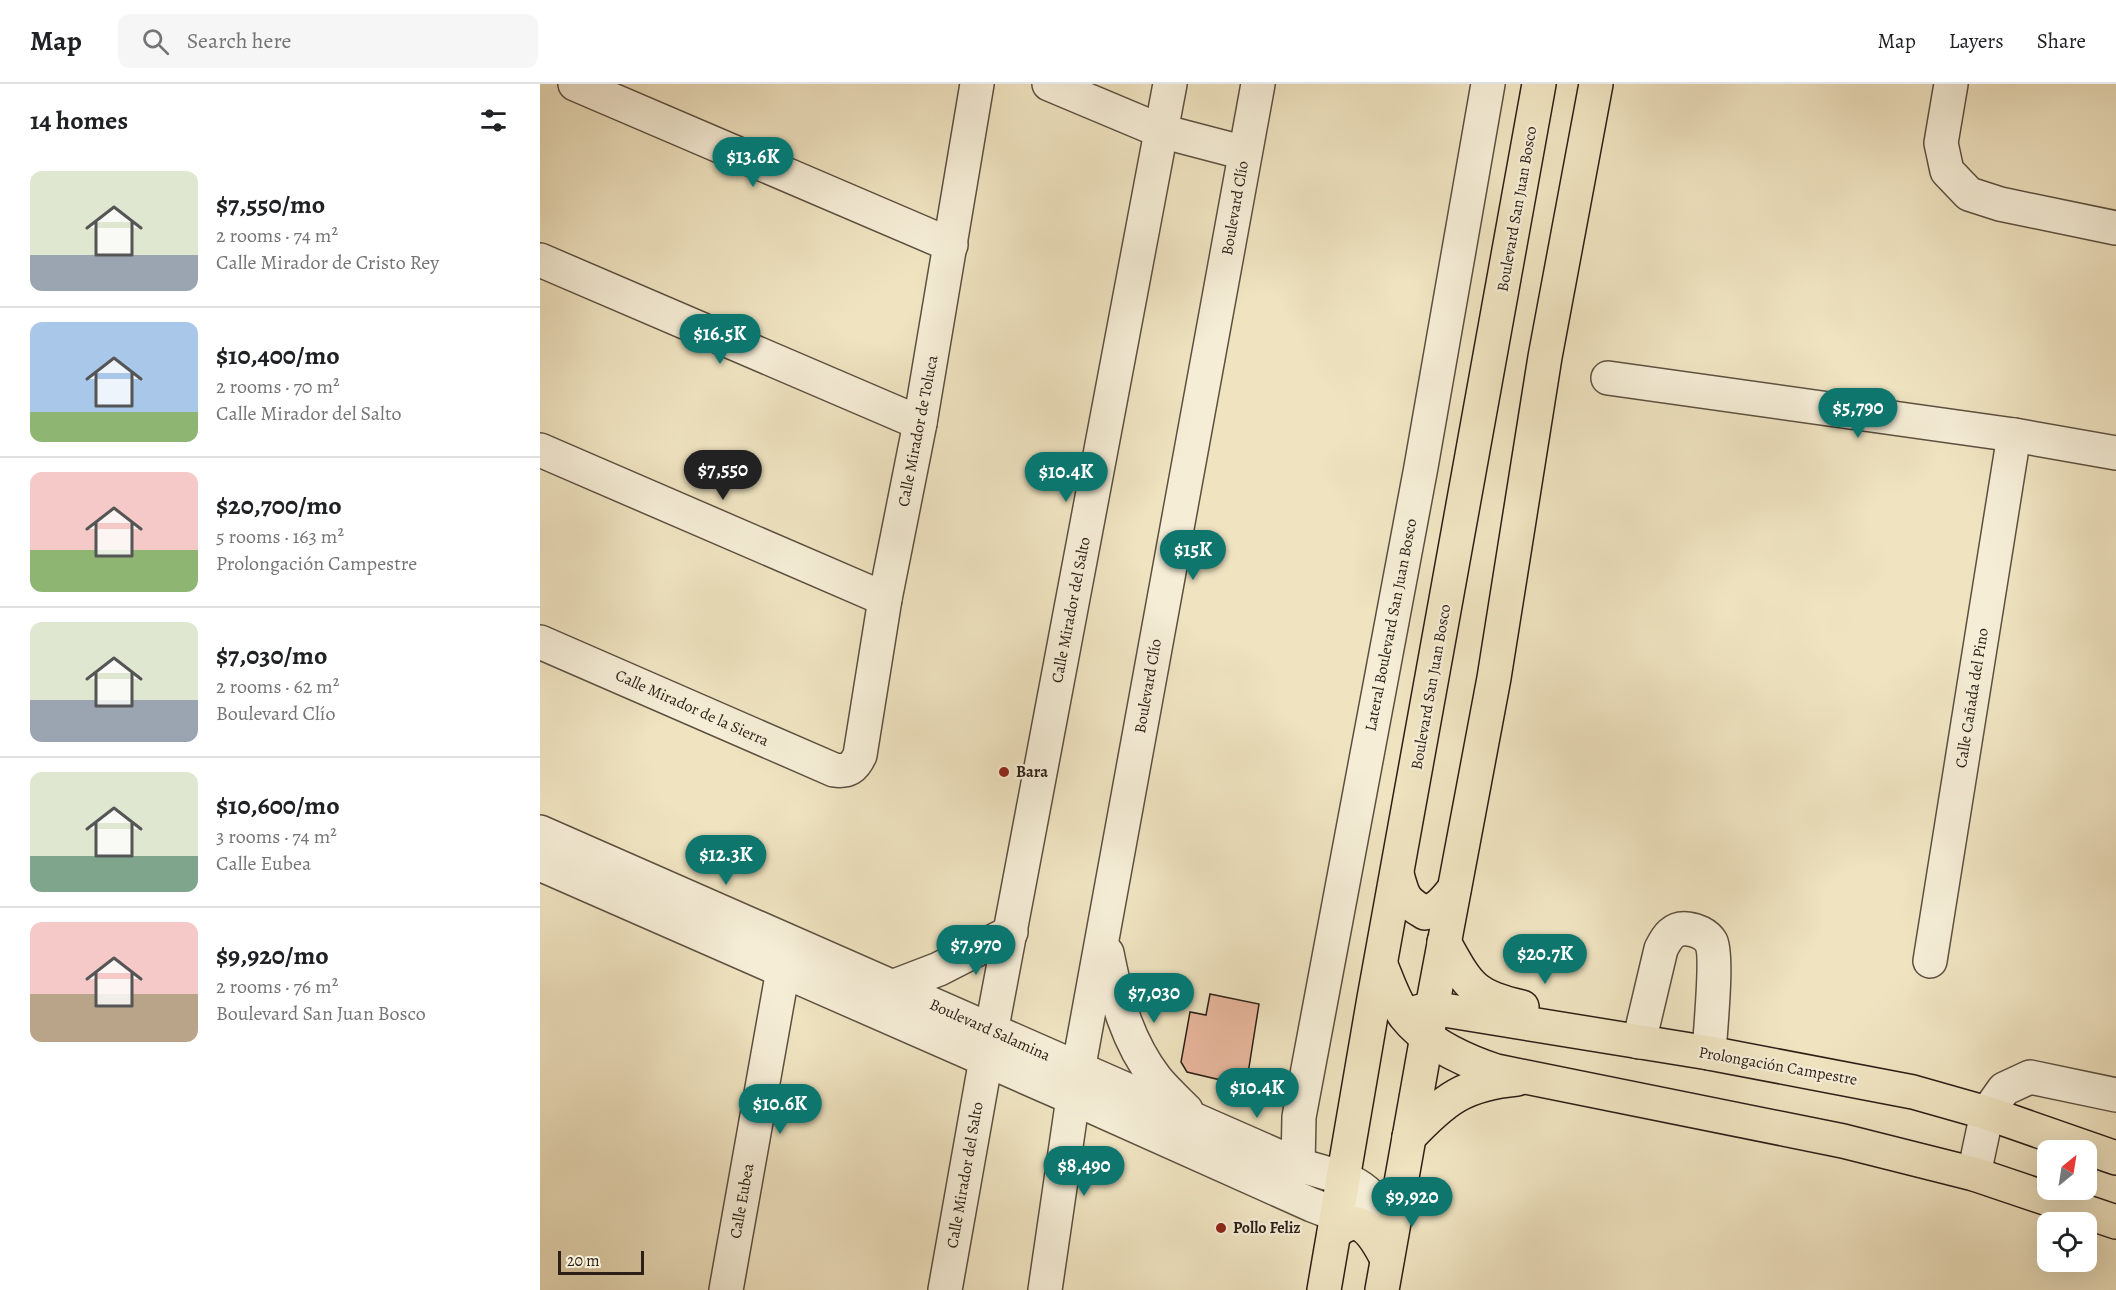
<!DOCTYPE html>
<meta charset="utf-8">
<style>
body{margin:0;font-family:Alegreya,serif;background:#f6f6f6;color:#202124;height:100vh;display:flex;flex-direction:column;font-size:22px;white-space:nowrap}
*{box-sizing:border-box;margin:0}
p{font-size:20px;color:#757577}
.icon{flex:none;width:33px;height:33px;fill:none;stroke:currentColor;stroke-width:2;stroke-linecap:round;stroke-linejoin:round}
.map{position:relative;flex:1;overflow:hidden}
.panel{display:flex;flex-direction:column;background:#fff;width:540px}
.panel>*{flex:none}
.needle{width:39px;rotate:30deg}
.tools{position:absolute;left:1497px;top:1056px;display:grid;gap:12px}
.tools a{display:grid;place-items:center;width:60px;height:60px;border-radius:12px;background:#fff;box-shadow:0 6px 24px #0002;font-size:30px}
.scale{position:absolute;left:18px;bottom:15px;width:86px;box-sizing:border-box;padding-left:6px;border:3px solid #2c1f17;border-top:0;font-size:16px;line-height:21px;white-space:nowrap;color:#2c1f17;-webkit-text-stroke:4px #f5edd6;paint-order:stroke}
.price{position:absolute;translate:-50% -51px;padding:0 14px;border-radius:21px;background:#0f766e;color:#fff;font-size:20px;line-height:39px;filter:drop-shadow(0 2px 3px #0008)}
.price::after{content:'';position:absolute;left:50%;top:36px;width:18px;height:14px;margin-left:-9px;background:inherit;clip-path:polygon(0 0,100% 0,50% 100%)}
.price.selected{background:#222;color:#fff}
ul{padding:0;list-style:none}
li{display:flex;align-items:center;gap:18px;height:150px;padding:0 30px}
li+li{border-top:2px solid #e0e0e0}
li span{display:grid;place-items:center;flex:none;width:168px;height:120px;border-radius:12px;color:#555}
li>.icon{margin-inline-start:auto}
span .icon{width:72px;height:72px;fill:#fffc;stroke-width:1}
li b{font-size:26px}
h2{display:flex;justify-content:space-between;align-items:center;height:72px;padding:0 30px;font-size:26px}
header{display:flex;align-items:center;gap:36px;box-sizing:border-box;height:84px;padding:0 30px;background:#fff;border-bottom:2px solid #e0e0e0}
header strong{font-size:28px}
nav{display:flex;gap:33px;margin-inline-start:auto;font-size:21px}
.search{width:420px;height:54px;background:#f6f6f6;display:flex;align-items:center;gap:15px;box-sizing:border-box;padding:0 21px;border-radius:12px;color:#757577;font-size:22px}
main{display:flex;flex:1;min-height:0}
.map>svg:first-child{display:block}
.building{fill:#e8b69c;stroke:#2c1f17;stroke-width:1.5}
.lines{fill:none;stroke-linecap:round;stroke-linejoin:round}
.minor-casing{stroke:#5d5041;stroke-width:36}
.major-casing{stroke:#2c1f17;stroke-width:36}
.minor{stroke:#f5edd6;stroke-width:33}
.major{stroke:#efe3c0;stroke-width:33}
.poi-dot{fill:#8f2418;stroke:#f5edd6;stroke-width:2}
.labels{text-anchor:middle;dominant-baseline:central;stroke-width:4.5;stroke-linejoin:round;paint-order:stroke}
.street-label{font-size:16px;fill:#2c1f17;stroke:#f5edd6}
.poi-label{font-size:16px;font-weight:bold;fill:#2c1f17;stroke:#f5edd6;text-anchor:start}
</style>
<header>
<strong>Map</strong>
<div class="search"><svg class="icon" aria-label="search" viewBox="0 0 24 24"><circle cx="10" cy="10" r="6"/><path d="M15 15l6 6"/></svg>Search here</div>
<nav><a>Map</a><a>Layers</a><a>Share</a></nav>
</header>
<main>
<section class="panel">
<h2>14 homes<svg class="icon" aria-label="filters" viewBox="0 0 24 24"><path d="M4 7h16M4 17h16"/><circle cx="9" cy="7" r="2"/><circle cx="15" cy="17" r="2"/></svg></h2>
<ul>
<li><span style="background:linear-gradient(#dfe7d0 70%,#9aa5b1 0)"><svg class="icon" aria-label="home" viewBox="0 0 24 24"><path d="M3 11l9-7 9 7M6 9v11h12V9"/></svg></span><div><b>$7,550/mo</b><p>2 rooms · 74 m²</p><p>Calle Mirador de Cristo Rey</p></div></li>
<li><span style="background:linear-gradient(#a9c7e8 75%,#8fb573 0)"><svg class="icon" aria-label="home" viewBox="0 0 24 24"><path d="M3 11l9-7 9 7M6 9v11h12V9"/></svg></span><div><b>$10,400/mo</b><p>2 rooms · 70 m²</p><p>Calle Mirador del Salto</p></div></li>
<li><span style="background:linear-gradient(#f6c9c9 65%,#8fb573 0)"><svg class="icon" aria-label="home" viewBox="0 0 24 24"><path d="M3 11l9-7 9 7M6 9v11h12V9"/></svg></span><div><b>$20,700/mo</b><p>5 rooms · 163 m²</p><p>Prolongación Campestre</p></div></li>
<li><span style="background:linear-gradient(#dfe7d0 65%,#9aa5b1 0)"><svg class="icon" aria-label="home" viewBox="0 0 24 24"><path d="M3 11l9-7 9 7M6 9v11h12V9"/></svg></span><div><b>$7,030/mo</b><p>2 rooms · 62 m²</p><p>Boulevard Clío</p></div></li>
<li><span style="background:linear-gradient(#dfe7d0 70%,#7fa58c 0)"><svg class="icon" aria-label="home" viewBox="0 0 24 24"><path d="M3 11l9-7 9 7M6 9v11h12V9"/></svg></span><div><b>$10,600/mo</b><p>3 rooms · 74 m²</p><p>Calle Eubea</p></div></li>
<li><span style="background:linear-gradient(#f6c9c9 60%,#b9a48a 0)"><svg class="icon" aria-label="home" viewBox="0 0 24 24"><path d="M3 11l9-7 9 7M6 9v11h12V9"/></svg></span><div><b>$9,920/mo</b><p>2 rooms · 76 m²</p><p>Boulevard San Juan Bosco</p></div></li>
</ul>
</section>
<div class="map">
<svg width="1576" height="1206" viewBox="0 0 1576 1206">
<rect width="100%" height="100%" fill="#efe3c0"/>
<filter id="stains"><feTurbulence type="fractalNoise" baseFrequency=".00333" numOctaves="4"/><feColorMatrix values="0 0 0 0 .2 0 0 0 0 .09 0 0 0 0 .02 0 0 0 .5 -.17"/></filter>
<radialGradient id="worn" r=".72"><stop offset=".6" stop-color="#630" stop-opacity="0"/><stop offset="1" stop-color="#630" stop-opacity=".3"/></radialGradient>
<polygon class="building" points="670,910 719,920 706,1002 647,988 641,978 650,928 666,931"/>
<g class="lines">
<g class="minor-casing">
<g id="minor">
<polyline points="35,0 411,161"/>
<polyline points="509,0 621,47 705,69"/>
<polyline points="1411,0 1401,59 1407,87 1429,110 1460,120 1576,144"/>
<polyline points="0,176 380,339"/>
<polyline points="1068,294 1474,351 1576,369"/>
<polyline points="0,366 345,515"/>
<path d="M0,558L294,686C308,688 314,684 320,671L345,515L380,339L437,0"/>
<path d="M0,748L758,1081C814,1097 844,1100 847,1167"/>
<polyline points="0,780 533,1014 772,1121 798,1131 824,1130"/>
<path d="M567,869C576,915 587,957 616,995C625,1006 636,1016 646,1026"/>
<polyline points="1390,877 1474,351"/>
<polyline points="352,903 399,885 471,848"/>
<path d="M1099,958L1121,865C1127,853 1133,843 1148,845C1156,846 1166,850 1171,858C1178,872 1170,950 1169,969"/>
<polyline points="758,1081 759,1033 881,383 948,0"/>
<polyline points="1434,1090 1447,1029 1464,1005 1490,993 1576,1011"/>
<polyline points="186,1206 243,886"/>
<polyline points="405,1206 446,975 630,0"/>
<polyline points="505,1206 533,1014 718,0"/>
</g>
</g>
<g class="major-casing">
<g id="major">
<path d="M857,790C863,813 864,817 885,829C898,826 906,815 914,805"/>
<path d="M904,858C928,901 932,912 982,923"/>
<path d="M841,881C848,898 854,917 865,932C887,960 923,976 956,987L1303,1057L1434,1090L1576,1138"/>
<polyline points="870,930 892,924 1169,969 1373,1008 1447,1029 1576,1074"/>
<path d="M869,1053C905,1015 924,1000 977,995"/>
<path d="M794,1150C820,1124 835,1152 847,1175"/>
<polyline points="784,1206 834,914 999,0"/>
<polyline points="842,1206 892,924 954,594 1005,273 1056,0"/>
</g>
</g>
<use href="#minor" class="minor"/>
<use href="#major" class="major"/>
</g>
<g class="poi-dot">
<circle cx="464" cy="688" r="6"/>
<circle cx="681" cy="1144" r="6"/>
</g>
<g class="labels">
<g class="street-label">
<text transform="translate(695 124) rotate(-80)">Boulevard Clío</text>
<text transform="translate(977 125) rotate(-80)">Boulevard San Juan Bosco</text>
<text transform="translate(378 347) rotate(-79)">Calle Mirador de Toluca</text>
<text transform="translate(531 526) rotate(-79)">Calle Mirador del Salto</text>
<text transform="translate(851 541) rotate(-79)">Lateral Boulevard San Juan Bosco</text>
<text transform="translate(608 602) rotate(-80)">Boulevard Clío</text>
<text transform="translate(891 603) rotate(-80)">Boulevard San Juan Bosco</text>
<text transform="translate(1432 614) rotate(-81)">Calle Cañada del Pino</text>
<text transform="translate(152 624) rotate(24)">Calle Mirador de la Sierra</text>
<text transform="translate(450 946) rotate(24)">Boulevard Salamina</text>
<text transform="translate(1238 982) rotate(10)">Prolongación Campestre</text>
<text transform="translate(425 1091) rotate(-80)">Calle Mirador del Salto</text>
<text transform="translate(202 1117) rotate(-80)">Calle Eubea</text>
</g>
<g class="poi-label">
<text x="476" y="688">Bara</text>
<text x="693" y="1144">Pollo Feliz</text>
</g>
</g>
<rect width="100%" height="100%" filter="url(#stains)"/>
<rect width="100%" height="100%" fill="url(#worn)"/>
</svg>
<div class="tools">
<a><svg class="needle" viewBox="-14 -14 28 28"><path d="M0-13l5 13h-10z" fill="#e53935"/><path d="M0 13l5-13h-10z" fill="#757577"/></svg></a>
<a><svg class="icon" aria-label="locate" viewBox="0 0 24 24"><circle cx="12" cy="12" r="6"/><path d="M12 2v4M12 18v4M2 12h4M18 12h4"/></svg></a>
</div>
<div class="scale">20 m</div>
<b class="price" style="left:213px;top:104px">$13.6K</b>
<b class="price" style="left:180px;top:281px">$16.5K</b>
<b class="price" style="left:1318px;top:355px">$5,790</b>
<b class="price selected" style="left:183px;top:417px">$7,550</b>
<b class="price" style="left:526px;top:419px">$10.4K</b>
<b class="price" style="left:653px;top:497px">$15K</b>
<b class="price" style="left:186px;top:802px">$12.3K</b>
<b class="price" style="left:436px;top:892px">$7,970</b>
<b class="price" style="left:1005px;top:901px">$20.7K</b>
<b class="price" style="left:614px;top:940px">$7,030</b>
<b class="price" style="left:717px;top:1035px">$10.4K</b>
<b class="price" style="left:240px;top:1051px">$10.6K</b>
<b class="price" style="left:544px;top:1113px">$8,490</b>
<b class="price" style="left:872px;top:1144px">$9,920</b>
</div>
</main>
